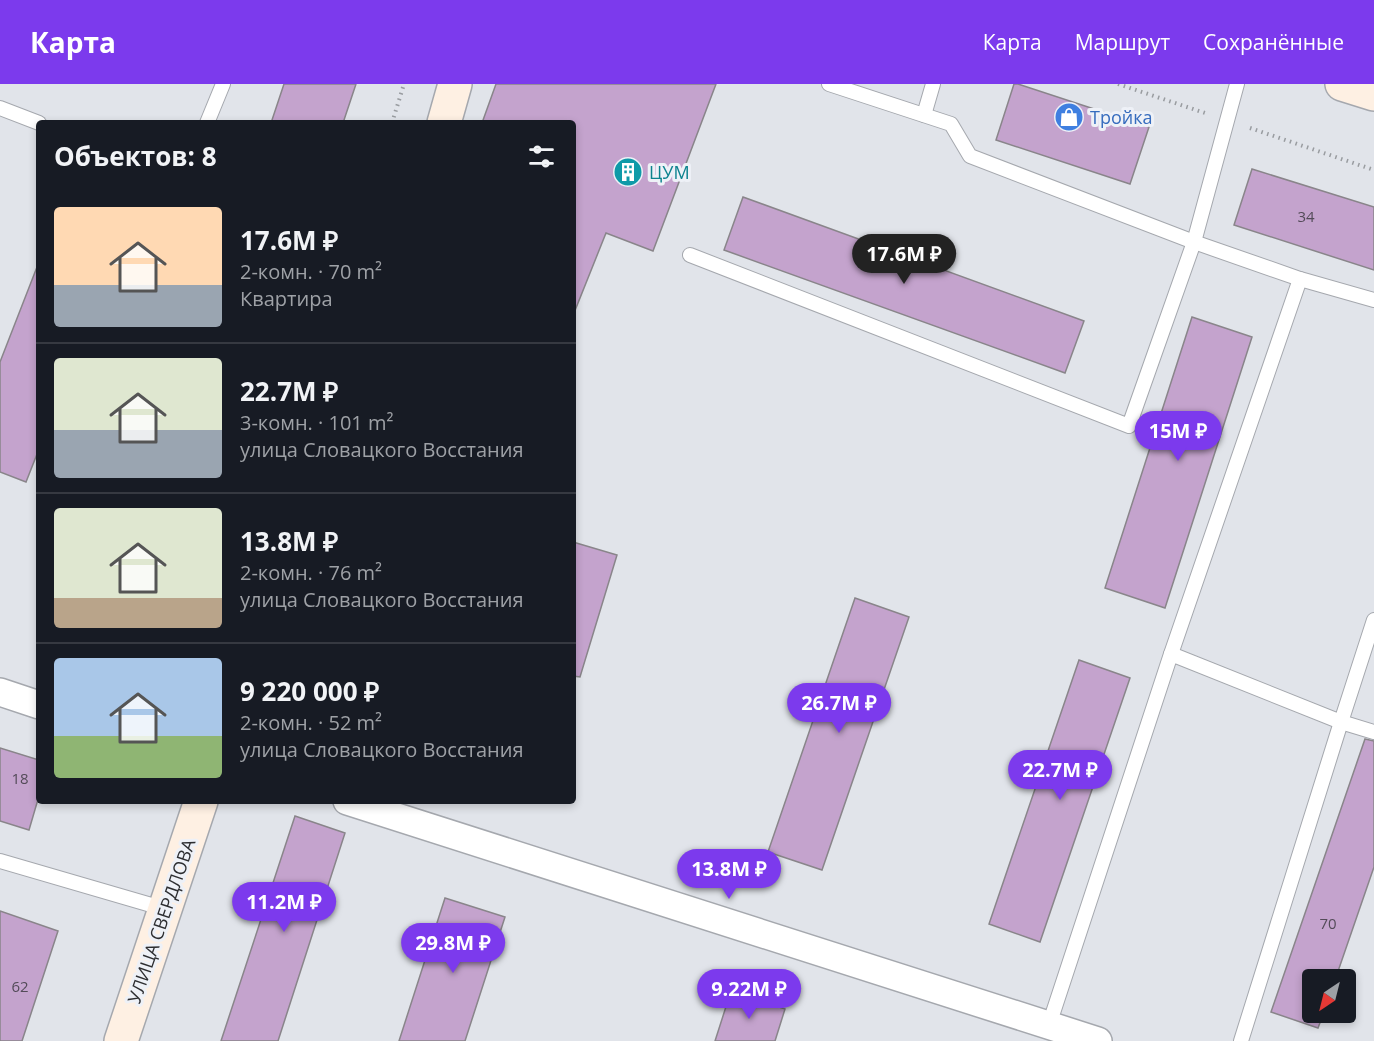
<!DOCTYPE html>
<html lang="ru">
<meta charset="utf-8">
<style>
body{margin:0;font-family:"Open Sans",sans-serif;background:#242831;color:#f1f3f6;height:100vh;display:flex;flex-direction:column;font-size:22px;white-space:nowrap}
*{box-sizing:border-box;margin:0}
p{font-size:20px;color:#9ea1a6}
.icon{flex:none;width:33px;height:33px;fill:none;stroke:currentColor;stroke-width:2;stroke-linecap:round;stroke-linejoin:round}
.map{position:relative;flex:1;overflow:hidden}
.side{position:absolute;left:36px;top:36px;width:540px;height:684px;display:flex;flex-direction:column;background:#171b24;border-radius:6px;box-shadow:0 3px 9px #0003}
.side>*{flex:none}
.needle{width:39px;rotate:215deg}
.fabs{position:absolute;left:1302px;top:885px;display:grid;gap:12px}
.fabs a{display:grid;place-items:center;width:54px;height:54px;border-radius:6px;background:#171b24;box-shadow:0 3px 9px #0003;font-size:30px}
.price{position:absolute;translate:-50% -51px;padding:0 14px;border-radius:21px;background:#7c3aed;color:#fff;font-size:20px;line-height:39px;filter:drop-shadow(0 2px 3px #0008)}
.price::after{content:'';position:absolute;left:50%;top:36px;width:18px;height:14px;margin-left:-9px;background:inherit;clip-path:polygon(0 0,100% 0,50% 100%)}
.price.on{background:#222;color:#fff}
ul{padding:0;list-style:none}
li{display:flex;align-items:center;gap:18px;height:150px;padding:0 18px}
li+li{border-top:2px solid #363941}
li span{display:grid;place-items:center;flex:none;width:168px;height:120px;border-radius:6px;color:#555}
li>.icon{margin-inline-start:auto}
span .icon{width:72px;height:72px;fill:#fffc;stroke-width:1}
li b{font-size:26px}
h2{display:flex;justify-content:space-between;align-items:center;height:72px;padding:0 18px;font-size:26px}
header{display:flex;align-items:center;gap:36px;box-sizing:border-box;height:84px;padding:0 30px;background:#7c3aed;color:#fff}
header strong{font-size:28px}
nav{display:flex;gap:33px;margin-inline-start:auto;font-size:21px}
.map>svg:first-child{display:block}
.building{fill:#c4a3cd;stroke:#89858a;stroke-width:1.5}
.lines{fill:none;stroke-linecap:round;stroke-linejoin:round}
.service-casing{stroke:#a5a8ae;stroke-width:16}
.minor-casing{stroke:#a5a8ae;stroke-width:30}
.secondary-casing{stroke:#a5a8ae;stroke-width:36}
.path{stroke:#999ca0;stroke-width:4;stroke-dasharray:1.5 4.5;stroke-linecap:butt}
.service{stroke:#fff;stroke-width:14}
.minor{stroke:#fff;stroke-width:27}
.secondary{stroke:#fef0e3;stroke-width:33}
.labels{text-anchor:middle;dominant-baseline:central;stroke-width:6;stroke-linejoin:round;paint-order:stroke}
.number-label{font-size:15px;fill:#534b58}
.shop-label{font-size:18px;fill:#366cbe;stroke:#eef1f7;text-anchor:start}
.culture-label{font-size:18px;fill:#0d838f;stroke:#eef1f7;text-anchor:start}
.street-label{font-size:18px;fill:#2d2e31;stroke:#eef1f7}
</style>
<header>
<strong>Карта</strong>
<nav><a>Карта</a><a>Маршрут</a><a>Сохранённые</a></nav>
</header>
<div class="map">
<svg width="1374" height="957" viewBox="0 0 1374 957">
<rect width="100%" height="100%" fill="#e1e4ea"/>
<g class="building">
<polygon points="284,0 356,0 343,39 271,39"/>
<polygon points="496,0 716,0 653,167 606,149 574,229 573,229 573,39 482,39"/>
<polygon points="1014,0 1018,0 1149,43 1130,100 996,56"/>
<polygon points="1252,85 1374,123 1374,186 1234,141"/>
<polygon points="743,113 1084,237 1065,289 724,166"/>
<polygon points="37,183 39,184 39,365 26,398 0,388 0,278"/>
<polygon points="1192,233 1252,253 1165,524 1105,504"/>
<polygon points="573,458 617,471 580,593 573,592"/>
<polygon points="855,514 909,533 822,786 768,768"/>
<polygon points="1079,576 1130,594 1040,858 989,840"/>
<polygon points="1365,655 1374,657 1374,783 1335,896 1312,896 1312,928 1324,928 1318,944 1271,928"/>
<polygon points="0,664 39,676 39,712 29,746 0,737"/>
<polygon points="295,732 345,749 278,957 221,957"/>
<polygon points="445,814 505,833 465,957 399,957"/>
<polygon points="0,827 58,847 22,957 0,957"/>
<polygon points="731,907 785,925 775,957 715,957"/>
</g>
<g class="lines">
<g class="service-casing">
<g id="service">
<polyline points="829,0 951,40 970,72 1194,158 1300,195 1374,216"/>
<polyline points="0,24 39,39"/>
<polyline points="924,31 933,0"/>
<polyline points="207,39 223,0"/>
<polyline points="690,171 1129,342 1194,158 1237,0"/>
<polyline points="1171,570 1300,195"/>
<polyline points="0,777 165,825"/>
<polyline points="1049,941 1171,570 1341,638 1374,536"/>
<polyline points="1241,957 1341,638 1374,648"/>
</g>
</g>
<g class="minor-casing">
<g id="minor">
<polyline points="0,608 39,621"/>
<polyline points="347,717 1098,957"/>
</g>
</g>
<g class="secondary-casing">
<g id="secondary">
<polyline points="1342,0 1374,10"/>
<polyline points="444,39 455,0"/>
<polyline points="121,957 201,717"/>
</g>
</g>
<g class="path">
<polyline points="1118,0 1205,29"/>
<polyline points="392,39 404,0"/>
<polyline points="1250,44 1374,86"/>
</g>
<use href="#service" class="service"/>
<use href="#minor" class="minor"/>
<use href="#secondary" class="secondary"/>
</g>
<defs>
<g id="shop-disc" transform="scale(1.5)"><circle r="9.5" fill="#3f7fe0" stroke="#eef1f7"/><path d="M-5-2.5h2.3a2.7 3.5 0 0 1 5.4 0H5L5.5 6h-11ZM-1.5-2.5h3a1.5 2.3 0 0 0-3 0Z" fill="#fff"/></g>
<g id="building-disc" transform="scale(1.5)"><circle r="9.5" fill="#0f9aa8" stroke="#eef1f7"/><path d="M-4-6H4V6H1V3H-1V6H-4ZM-2.5-4.3h1.7v1.8h-1.7ZM.8-4.3h1.7v1.8H.8ZM-2.5-1h1.7V.8h-1.7ZM.8-1h1.7V.8H.8Z" fill="#fff"/></g>
</defs>
<g fill-rule="evenodd">
<use href="#shop-disc" x="1069" y="33"/>
<use href="#building-disc" x="628" y="88"/>
</g>
<g class="labels">
<g class="number-label">
<text x="1306" y="132">34</text>
<text x="20" y="694">18</text>
<text x="1328" y="839">70</text>
<text x="20" y="902">62</text>
</g>
<g class="shop-label">
<text x="1090" y="33">Тройка</text>
</g>
<g class="culture-label">
<text x="649" y="88">ЦУМ</text>
</g>
<g class="street-label">
<text transform="translate(161 837) rotate(-71)">УЛИЦА СВЕРДЛОВА</text>
</g>
</g>
</svg>
<div class="fabs">
<a><svg class="needle" viewBox="-14 -14 28 28"><path d="M0-13l5 13h-10z" fill="#e53935"/><path d="M0 13l5-13h-10z" fill="#9ea1a6"/></svg></a>
</div>
<b class="price on" style="left:904px;top:201px">17.6M ₽</b>
<b class="price" style="left:1178px;top:378px">15M ₽</b>
<b class="price" style="left:839px;top:650px">26.7M ₽</b>
<b class="price" style="left:1060px;top:717px">22.7M ₽</b>
<b class="price" style="left:729px;top:816px">13.8M ₽</b>
<b class="price" style="left:284px;top:849px">11.2M ₽</b>
<b class="price" style="left:453px;top:890px">29.8M ₽</b>
<b class="price" style="left:749px;top:936px">9.22M ₽</b>
<section class="side">
<h2>Объектов: 8<svg class="icon" aria-label="filters" viewBox="0 0 24 24"><path d="M4 7h16M4 17h16"/><circle cx="9" cy="7" r="2"/><circle cx="15" cy="17" r="2"/></svg></h2>
<ul>
<li><span style="background:linear-gradient(#ffd9b3 65%,#9aa5b1 0)"><svg class="icon" aria-label="home" viewBox="0 0 24 24"><path d="M3 11l9-7 9 7M6 9v11h12V9"/></svg></span><div><b>17.6M ₽</b><p>2-комн. · 70 m²</p><p>Квартира</p></div></li>
<li><span style="background:linear-gradient(#dfe7d0 60%,#9aa5b1 0)"><svg class="icon" aria-label="home" viewBox="0 0 24 24"><path d="M3 11l9-7 9 7M6 9v11h12V9"/></svg></span><div><b>22.7M ₽</b><p>3-комн. · 101 m²</p><p>улица Словацкого Восстания</p></div></li>
<li><span style="background:linear-gradient(#dfe7d0 75%,#b9a48a 0)"><svg class="icon" aria-label="home" viewBox="0 0 24 24"><path d="M3 11l9-7 9 7M6 9v11h12V9"/></svg></span><div><b>13.8M ₽</b><p>2-комн. · 76 m²</p><p>улица Словацкого Восстания</p></div></li>
<li><span style="background:linear-gradient(#a9c7e8 65%,#8fb573 0)"><svg class="icon" aria-label="home" viewBox="0 0 24 24"><path d="M3 11l9-7 9 7M6 9v11h12V9"/></svg></span><div><b>9 220 000 ₽</b><p>2-комн. · 52 m²</p><p>улица Словацкого Восстания</p></div></li>
</ul>
</section>
</div>
